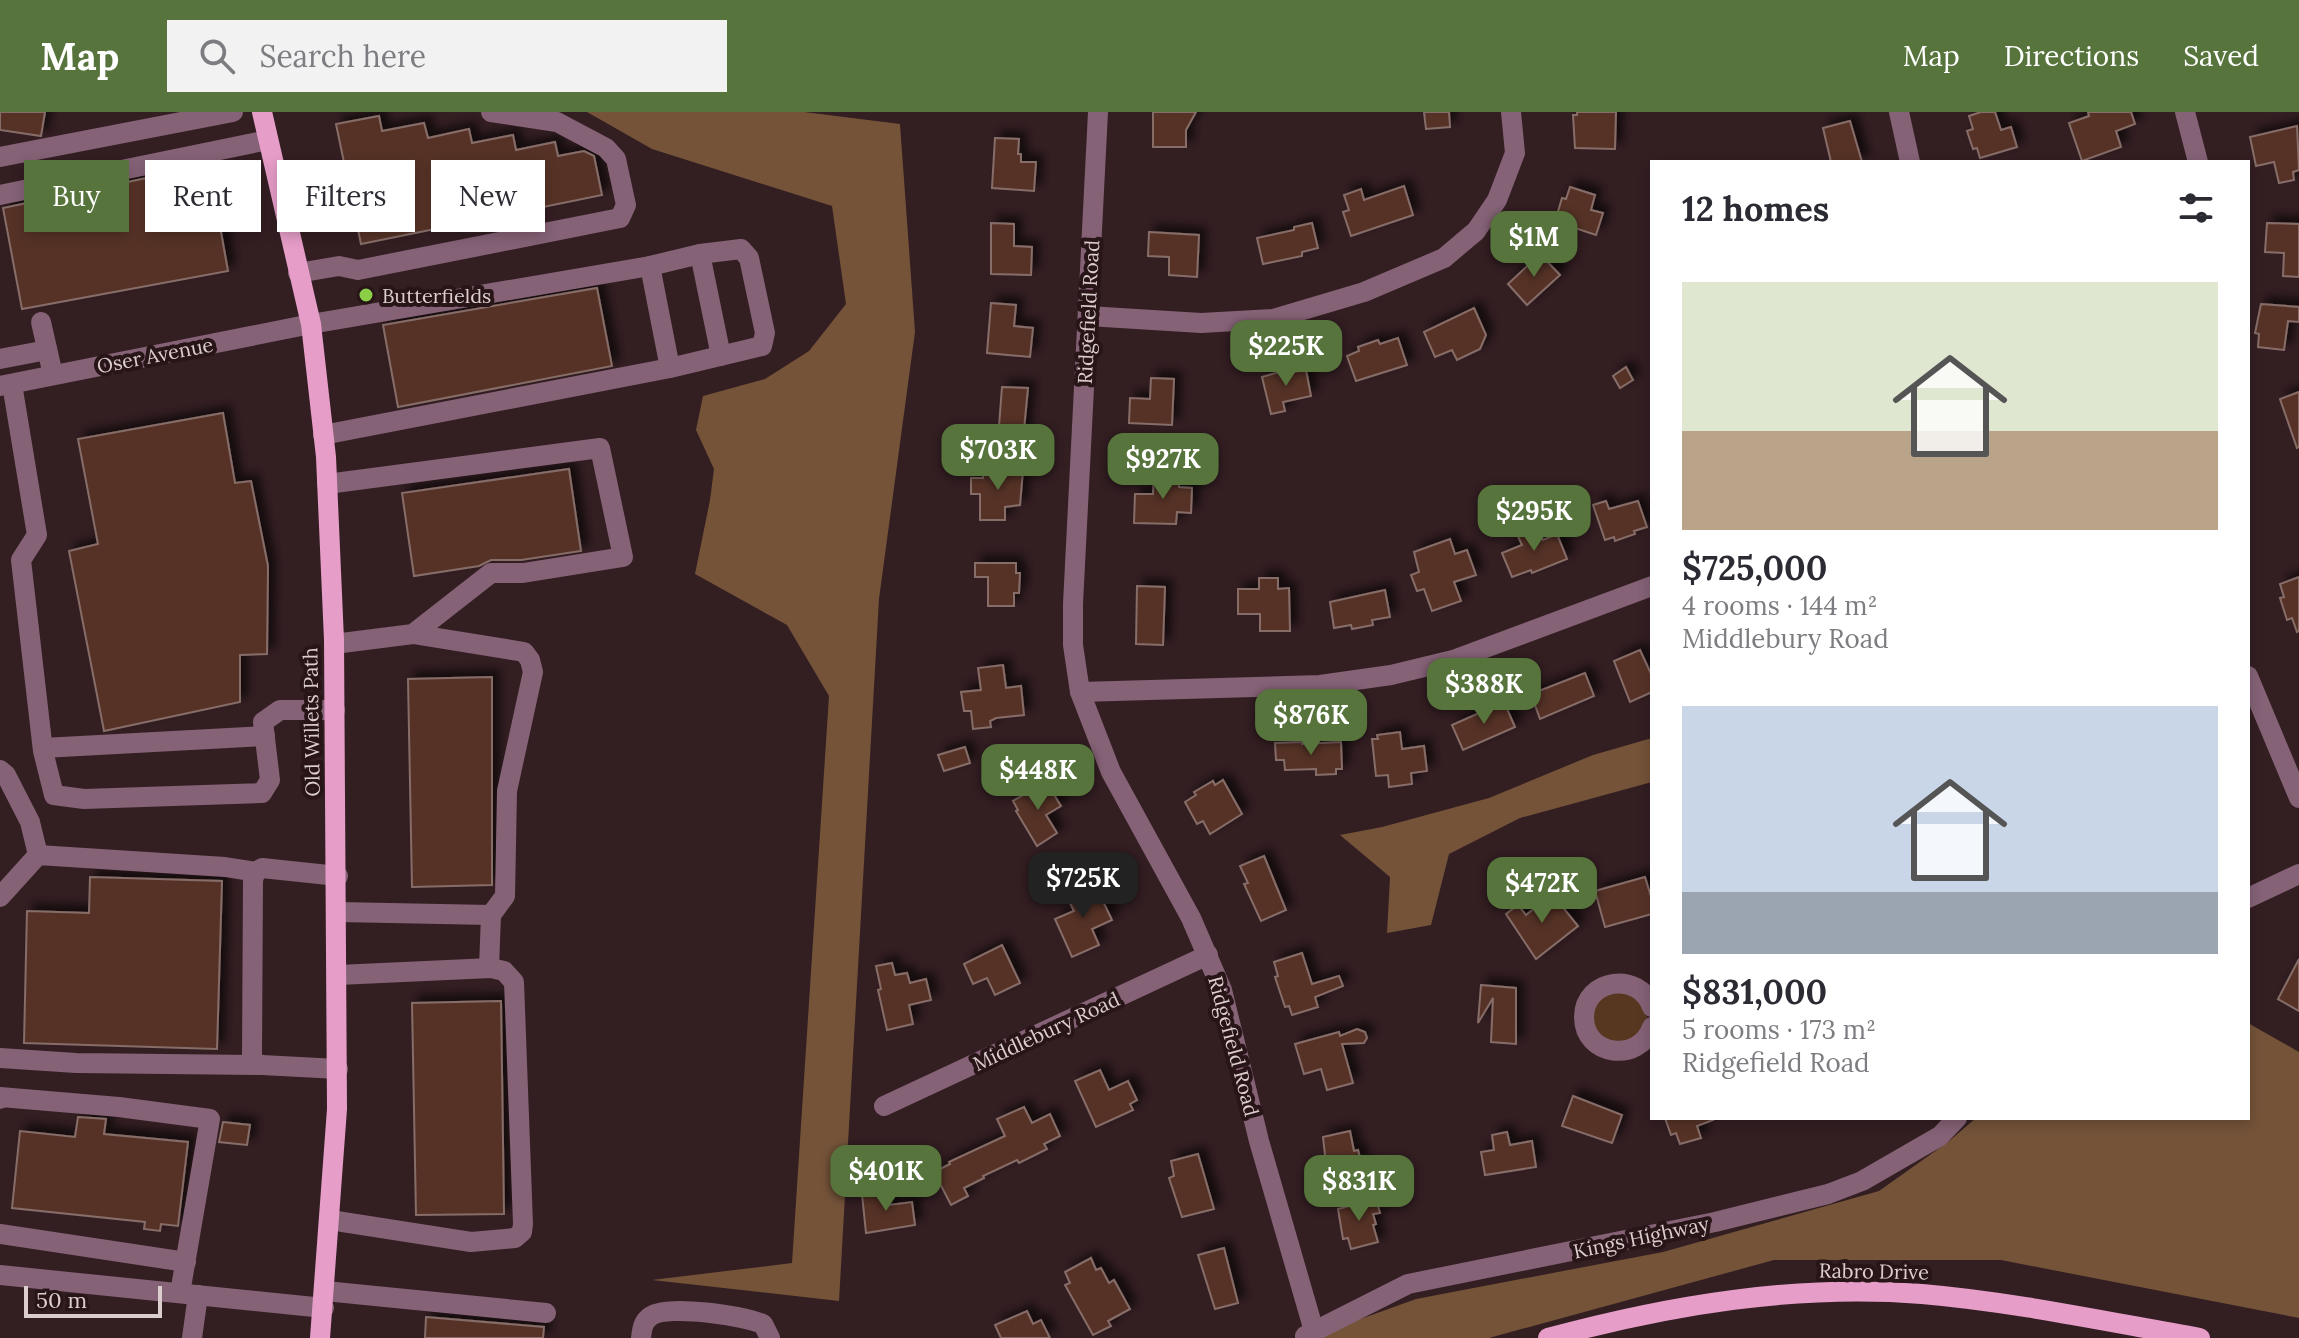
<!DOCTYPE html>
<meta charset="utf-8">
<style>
body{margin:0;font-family:Lora,serif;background:#f2f2f3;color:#2b2b33;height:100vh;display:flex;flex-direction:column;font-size:30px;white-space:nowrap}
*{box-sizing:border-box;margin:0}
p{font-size:26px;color:#7c7c81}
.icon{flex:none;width:44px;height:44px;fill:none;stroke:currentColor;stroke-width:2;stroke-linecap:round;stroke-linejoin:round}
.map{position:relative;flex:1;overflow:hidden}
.side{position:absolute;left:1650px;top:48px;width:600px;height:960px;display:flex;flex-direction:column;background:#fff;border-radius:0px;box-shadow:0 4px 12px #0003}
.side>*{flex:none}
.top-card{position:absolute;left:24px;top:48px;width:760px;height:72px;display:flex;gap:16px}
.scale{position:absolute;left:24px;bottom:20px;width:138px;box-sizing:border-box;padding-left:8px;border:4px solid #dccdcf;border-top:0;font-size:22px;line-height:28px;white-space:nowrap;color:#dccdcf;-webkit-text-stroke:6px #281518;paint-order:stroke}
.price{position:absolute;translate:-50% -68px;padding:0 18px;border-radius:16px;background:#56743c;color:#fff;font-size:26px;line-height:52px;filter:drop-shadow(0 2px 4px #0008)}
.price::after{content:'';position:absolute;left:50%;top:48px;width:24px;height:18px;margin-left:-12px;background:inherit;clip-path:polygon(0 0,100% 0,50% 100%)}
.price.current{background:#222;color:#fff}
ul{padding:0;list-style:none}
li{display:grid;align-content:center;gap:16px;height:424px;padding:0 32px}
li span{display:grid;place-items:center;height:248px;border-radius:0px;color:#555}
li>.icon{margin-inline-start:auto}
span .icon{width:144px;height:144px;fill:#fffc;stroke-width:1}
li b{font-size:34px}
h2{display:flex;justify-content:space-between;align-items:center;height:96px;padding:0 32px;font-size:34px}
.chip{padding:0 28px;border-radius:0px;background:#fff;box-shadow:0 4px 12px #0003;font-size:28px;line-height:72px}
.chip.current{background:#56743c;color:#fff}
header{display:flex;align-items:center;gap:48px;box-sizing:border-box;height:112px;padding:0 40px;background:#56743c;color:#fff}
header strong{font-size:38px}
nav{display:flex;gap:44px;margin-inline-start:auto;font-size:28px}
.search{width:560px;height:72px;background:#f2f2f3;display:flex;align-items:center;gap:20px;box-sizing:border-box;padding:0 28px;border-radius:0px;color:#7c7c81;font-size:30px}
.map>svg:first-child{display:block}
.green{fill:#57371f}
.forest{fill:#745339}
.building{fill:#573027;stroke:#866d68;stroke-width:2;filter:url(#shadow)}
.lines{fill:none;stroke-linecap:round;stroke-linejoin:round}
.minor{stroke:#856276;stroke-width:20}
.major{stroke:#e69dc8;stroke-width:20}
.poi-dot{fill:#8bce47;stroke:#281518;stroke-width:3}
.labels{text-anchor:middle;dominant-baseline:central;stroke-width:8;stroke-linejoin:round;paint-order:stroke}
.poi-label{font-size:20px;fill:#dccdcf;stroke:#281518;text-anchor:start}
.street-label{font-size:20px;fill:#dccdcf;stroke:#281518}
</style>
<header>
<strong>Map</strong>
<div class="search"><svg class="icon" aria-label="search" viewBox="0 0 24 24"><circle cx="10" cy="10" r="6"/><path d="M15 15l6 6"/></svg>Search here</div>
<nav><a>Map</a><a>Directions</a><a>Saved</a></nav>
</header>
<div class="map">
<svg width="2299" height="1226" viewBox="0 0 2299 1226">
<defs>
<filter id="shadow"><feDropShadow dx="7" dy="-7" stdDeviation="4" flood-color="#0009"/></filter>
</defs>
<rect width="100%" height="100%" fill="#331e22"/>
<path class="green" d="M1632,879C1652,906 1652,905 1633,933L1596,925L1590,896L1603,880Z"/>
<g class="forest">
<polygon points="587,0 804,0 900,12 915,220 879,487 839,1189 652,1168 792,1151 829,584 787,513 695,462 710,388 714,357 696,318 703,284 765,267 809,239 846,192 832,94 652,37"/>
<polygon points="1652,626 1652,670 1520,706 1449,742 1431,813 1387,821 1390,765 1340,723 1382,715 1489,686 1593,643"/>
<polygon points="2248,911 2299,940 2299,1206 2001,1148 1774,1148 1489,1226 1308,1226 1416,1187 1663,1140 1879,1079 1948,1030 1976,1006 2248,1006"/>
</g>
<g class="building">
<polygon points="0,0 45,0 41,24 0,18"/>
<polygon points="1153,0 1196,0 1186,18 1186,35 1153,35"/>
<polygon points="1424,0 1449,0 1450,15 1426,17"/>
<polygon points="1577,0 1616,0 1615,37 1575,36 1573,3 1577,3"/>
<polygon points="1981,0 1995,0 2001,18 2011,15 2017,35 1980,46 1977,36 1973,37 1967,19 1973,17 1969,4"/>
<polygon points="2088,0 2131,0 2135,12 2116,19 2121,35 2082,49 2069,11 2089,4"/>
<polygon points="379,4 382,19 424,11 428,26 469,17 472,31 513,23 516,38 555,30 558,44 584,39 594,44 602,83 361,132 336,12"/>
<polygon points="1850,9 1862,50 1831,50 1823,16"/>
<polygon points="2297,14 2299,58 2293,60 2294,68 2279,71 2274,50 2256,54 2250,25"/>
<polygon points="995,26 1019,27 1018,42 1021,42 1021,50 1036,50 1034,79 992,76"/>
<polygon points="209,53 228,159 22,197 3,96"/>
<polygon points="1404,74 1413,103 1351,124 1343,100 1349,98 1344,83 1361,77 1364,88"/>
<polygon points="1570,75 1595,83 1591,98 1603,101 1596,123 1575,116 1573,122 1556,117 1559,107 1556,106 1562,86 1566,87"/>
<polygon points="991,111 1014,112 1014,134 1032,135 1031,163 991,162"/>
<polygon points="1312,111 1318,136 1302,140 1302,144 1263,152 1257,126 1294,118 1294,115"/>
<polygon points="2267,111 2299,112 2299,165 2283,164 2284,141 2265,140"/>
<polygon points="1149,120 1199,123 1197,165 1169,163 1169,145 1148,144"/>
<polygon points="1540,142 1560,163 1527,193 1508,172"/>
<polygon points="597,176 612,254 398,295 383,213"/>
<polygon points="991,191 1016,193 1014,214 1033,216 1030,245 987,241"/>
<polygon points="2261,192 2299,195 2299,210 2288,209 2284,238 2258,235 2259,222 2255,221"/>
<polygon points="1474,196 1486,223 1480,237 1457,248 1452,238 1435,245 1424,220"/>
<polygon points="1398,226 1407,253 1356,269 1347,244 1359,239 1358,235 1378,228 1380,232"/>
<polygon points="1626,255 1633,268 1620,276 1613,264"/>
<polygon points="1293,256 1293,260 1306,258 1311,284 1283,290 1285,299 1271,302 1262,265"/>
<polygon points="1151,266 1174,267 1172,313 1129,311 1130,286 1150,287"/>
<polygon points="1002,275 1028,276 1023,328 998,327"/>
<polygon points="2299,280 2299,335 2297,336 2280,287"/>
<polygon points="223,301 235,371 251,369 268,454 267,542 240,543 240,590 104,619 69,439 98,432 78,327"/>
<polygon points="569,357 581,439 521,448 491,448 479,454 414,464 402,381"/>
<polygon points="983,357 1023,358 1020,393 1005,395 1005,408 980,408 980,382 971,382 971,366 983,366"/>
<polygon points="1154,361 1179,362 1179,375 1192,376 1191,401 1177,400 1176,412 1134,411 1135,382 1153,382"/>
<polygon points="1606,389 1609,397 1638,389 1647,415 1634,419 1635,422 1615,429 1614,425 1605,428 1593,393"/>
<polygon points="1537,414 1543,428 1557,422 1567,447 1532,461 1531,458 1512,465 1502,441 1522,433 1517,422"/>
<polygon points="1450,427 1455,442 1467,438 1476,463 1454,470 1461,489 1432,499 1424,477 1417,479 1411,463 1419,460 1414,440"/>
<polygon points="975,451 1016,451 1016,461 1020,461 1019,481 1014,481 1014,494 988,494 988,465 975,465"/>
<polygon points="2299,465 2299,519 2297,520 2292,506 2287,508 2280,486 2284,485 2280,472"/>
<polygon points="1259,466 1278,466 1278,477 1289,476 1290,519 1260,519 1260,502 1238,502 1238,477 1259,477"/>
<polygon points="1137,474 1165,475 1163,533 1136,532"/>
<polygon points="1385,478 1390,505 1372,508 1373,513 1352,517 1351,513 1334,516 1330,490"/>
<polygon points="1640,538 1652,564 1652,580 1630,590 1614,549"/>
<polygon points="1003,553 1006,576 1021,574 1024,603 996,606 990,609 991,615 973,617 971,599 964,599 961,580 981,578 978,556"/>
<polygon points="1585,561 1594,584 1540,607 1531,582"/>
<polygon points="492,565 492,773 412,775 408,567"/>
<polygon points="1504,590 1515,615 1463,638 1452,613"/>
<polygon points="1400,620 1402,637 1424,634 1427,659 1411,661 1412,672 1389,675 1388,663 1376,664 1372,627 1378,627 1377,623"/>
<polygon points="1302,630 1302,632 1341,630 1342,657 1336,657 1336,662 1316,663 1316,657 1285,658 1284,648 1276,648 1275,631"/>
<polygon points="965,635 970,651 944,659 938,643"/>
<polygon points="1223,668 1242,702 1210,722 1203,709 1197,712 1185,690 1196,683 1194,680 1213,669 1215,673"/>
<polygon points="1046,670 1061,694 1046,703 1057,721 1037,734 1016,699 1018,698 1013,689"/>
<polygon points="1264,744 1286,798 1261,809 1244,772 1248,771 1240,754"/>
<polygon points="90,765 222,769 217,937 24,931 27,799 89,801"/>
<polygon points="1645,765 1652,788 1652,802 1605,815 1595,779"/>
<polygon points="1091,772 1090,779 1098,779 1112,808 1092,817 1099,833 1072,845 1055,807 1074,799 1066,783"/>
<polygon points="1552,782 1578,814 1536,847 1506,802 1518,793 1526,803"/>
<polygon points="1002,833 1020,871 995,883 987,866 973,872 964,852"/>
<polygon points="1302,841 1312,872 1339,864 1343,874 1315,885 1318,895 1292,903 1289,894 1285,895 1275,865 1278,864 1274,850"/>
<polygon points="2299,847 2299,899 2278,887"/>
<polygon points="892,851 895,863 907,861 910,871 926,867 931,888 909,893 913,912 887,918 878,878 881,877 876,854"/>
<polygon points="1481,873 1516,876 1516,932 1491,930 1493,886 1478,911"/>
<polygon points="501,889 504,1102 416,1103 412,891"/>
<polygon points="1357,917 1365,920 1367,926 1364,931 1342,932 1353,971 1327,978 1321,957 1304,962 1295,932 1339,920 1340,924"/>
<polygon points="1100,958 1109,978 1128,969 1137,988 1130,992 1133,998 1096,1015 1075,969"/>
<polygon points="1573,984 1622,1003 1612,1031 1562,1014"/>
<polygon points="1024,995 1032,1011 1050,1002 1060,1024 1044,1032 1047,1037 1019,1051 1017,1048 983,1064 984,1066 964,1076 968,1084 951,1093 934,1060 950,1052 949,1050 1005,1024 997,1007"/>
<polygon points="78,1005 106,1007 104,1022 188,1030 178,1114 161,1112 160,1119 144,1117 145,1110 12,1096 20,1019 75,1025"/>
<polygon points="1665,1006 1712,1006 1713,1008 1697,1014 1701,1026 1680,1032 1676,1021 1671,1023"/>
<polygon points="223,1010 250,1013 247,1033 219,1030"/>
<polygon points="1350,1019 1354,1039 1358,1038 1363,1057 1358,1057 1359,1063 1333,1069 1331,1060 1327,1061 1323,1025"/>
<polygon points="1507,1020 1510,1033 1532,1029 1536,1055 1485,1063 1481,1040 1494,1038 1492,1023"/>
<polygon points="1198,1042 1214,1097 1182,1105 1169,1066 1174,1064 1171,1049"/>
<polygon points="887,1079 889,1093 912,1090 915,1113 866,1121 862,1082"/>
<polygon points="1376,1087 1380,1101 1373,1102 1376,1112 1373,1113 1378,1130 1351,1137 1348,1126 1343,1127 1338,1097"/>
<polygon points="1224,1136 1238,1191 1215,1197 1198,1143"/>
<polygon points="1091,1146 1096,1158 1101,1156 1109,1171 1114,1168 1130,1197 1108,1209 1111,1214 1093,1223 1065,1173 1070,1171 1065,1160"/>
<polygon points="1027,1199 1033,1212 1041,1208 1050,1226 1001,1226 995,1213"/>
<polygon points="426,1205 544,1215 543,1226 425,1226"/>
</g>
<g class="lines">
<g class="minor">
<polyline points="1098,0 1073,492 1073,533 1080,580 1111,660 1191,806 1222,878 1259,1029 1314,1219"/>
<polyline points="1899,0 1910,50"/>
<polyline points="2185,0 2198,50"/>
<polyline points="0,45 233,0"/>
<polyline points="0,83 268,28"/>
<polyline points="700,142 721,244"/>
<polyline points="650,154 700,142 741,137 749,146 765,221 762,234 670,256"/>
<polyline points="298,161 339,154 358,158 620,106 626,93 616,47 606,36 557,10 491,0"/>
<polyline points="1088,204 1201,211 1273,207 1364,180 1444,146 1476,119 1497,88 1515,41 1511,0"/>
<polyline points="41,210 53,263"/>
<polyline points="0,247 47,238"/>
<polyline points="12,272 37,423 21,448 43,639 54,683 84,687 262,681 270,668 263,610 280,598 335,598"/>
<polyline points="0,274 311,212 650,154 670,256 323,323"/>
<polyline points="327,372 600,336 623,445 523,461 491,461 413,522 334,532"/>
<polyline points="2248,564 2299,686"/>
<polyline points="1080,580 1320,573 1391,563 1453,548 1652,474"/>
<polyline points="43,636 265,624"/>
<polyline points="0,658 6,663 30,710 38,743"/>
<polyline points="338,764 262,756 256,760 253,767 252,945 256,951 262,953 338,957"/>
<polyline points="0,785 38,743 225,755 256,760"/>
<polyline points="2248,786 2299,762"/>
<polyline points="338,800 491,803 505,784 507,679 533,560 530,548 524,540 413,522"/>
<polyline points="489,856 491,803"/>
<path d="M1652,895C1640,859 1584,866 1584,905C1584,945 1640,951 1652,915"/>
<polyline points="0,946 76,951 262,953"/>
<polyline points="0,987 0,985 119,995 210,1007 180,1181"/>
<polyline points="884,994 1208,843"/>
<polyline points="330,1108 471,1130 515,1126 522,1120 523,1112 514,870 504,859 491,856 338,863"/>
<polyline points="0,1122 186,1150"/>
<polyline points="0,1163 324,1196"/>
<polyline points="325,1179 546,1201"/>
<polyline points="1305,1224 1408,1172 1715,1110 1828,1082 1862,1069 1940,1024 1957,1006"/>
<polyline points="192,1226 198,1183"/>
<path d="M641,1226C642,1217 643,1209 651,1204C669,1192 743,1204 763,1212L770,1226"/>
</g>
<g class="major">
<polyline points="262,0 311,212 326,345 334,528 337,997 320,1226"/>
<path d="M1548,1226C1670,1193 1796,1172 1922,1182C2015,1190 2108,1210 2200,1226"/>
</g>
</g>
<circle class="poi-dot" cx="366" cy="183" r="8"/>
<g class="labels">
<g class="poi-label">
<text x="382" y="183">Butterfields</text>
</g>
<g class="street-label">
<text transform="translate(1088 200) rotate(-87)">Ridgefield Road</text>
<text transform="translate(155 243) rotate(-11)">Oser Avenue</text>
<text transform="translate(311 610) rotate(-91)">Old Willets Path</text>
<text transform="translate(1046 919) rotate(-25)">Middlebury Road</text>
<text transform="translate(1234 934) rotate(75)">Ridgefield Road</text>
<text transform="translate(1641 1125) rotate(-12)">Kings Highway</text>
<text transform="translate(1874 1159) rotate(1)">Rabro Drive</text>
</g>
</g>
</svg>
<div class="scale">50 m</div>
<b class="price" style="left:1534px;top:167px">$1M</b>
<b class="price" style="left:1286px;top:276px">$225K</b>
<b class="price" style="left:998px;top:380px">$703K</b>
<b class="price" style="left:1163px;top:389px">$927K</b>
<b class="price" style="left:1534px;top:441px">$295K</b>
<b class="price" style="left:1484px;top:614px">$388K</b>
<b class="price" style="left:1311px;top:645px">$876K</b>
<b class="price" style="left:1038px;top:700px">$448K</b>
<b class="price current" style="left:1083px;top:808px">$725K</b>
<b class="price" style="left:1542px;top:813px">$472K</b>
<b class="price" style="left:886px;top:1101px">$401K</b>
<b class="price" style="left:1359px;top:1111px">$831K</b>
<div class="top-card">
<a class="chip current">Buy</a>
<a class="chip">Rent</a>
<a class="chip">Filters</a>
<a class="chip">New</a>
</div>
<section class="side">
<h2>12 homes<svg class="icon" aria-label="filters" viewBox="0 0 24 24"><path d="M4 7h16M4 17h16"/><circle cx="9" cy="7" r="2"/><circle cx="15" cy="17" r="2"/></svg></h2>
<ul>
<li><span style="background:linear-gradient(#dfe7d0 60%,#b9a48a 0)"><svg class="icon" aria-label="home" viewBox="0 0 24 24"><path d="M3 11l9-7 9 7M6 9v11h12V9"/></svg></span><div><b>$725,000</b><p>4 rooms · 144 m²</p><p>Middlebury Road</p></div></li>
<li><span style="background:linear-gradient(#c9d6e8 75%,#9aa5b1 0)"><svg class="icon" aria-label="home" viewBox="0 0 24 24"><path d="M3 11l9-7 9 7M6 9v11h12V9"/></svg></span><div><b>$831,000</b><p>5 rooms · 173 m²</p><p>Ridgefield Road</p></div></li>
</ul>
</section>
</div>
